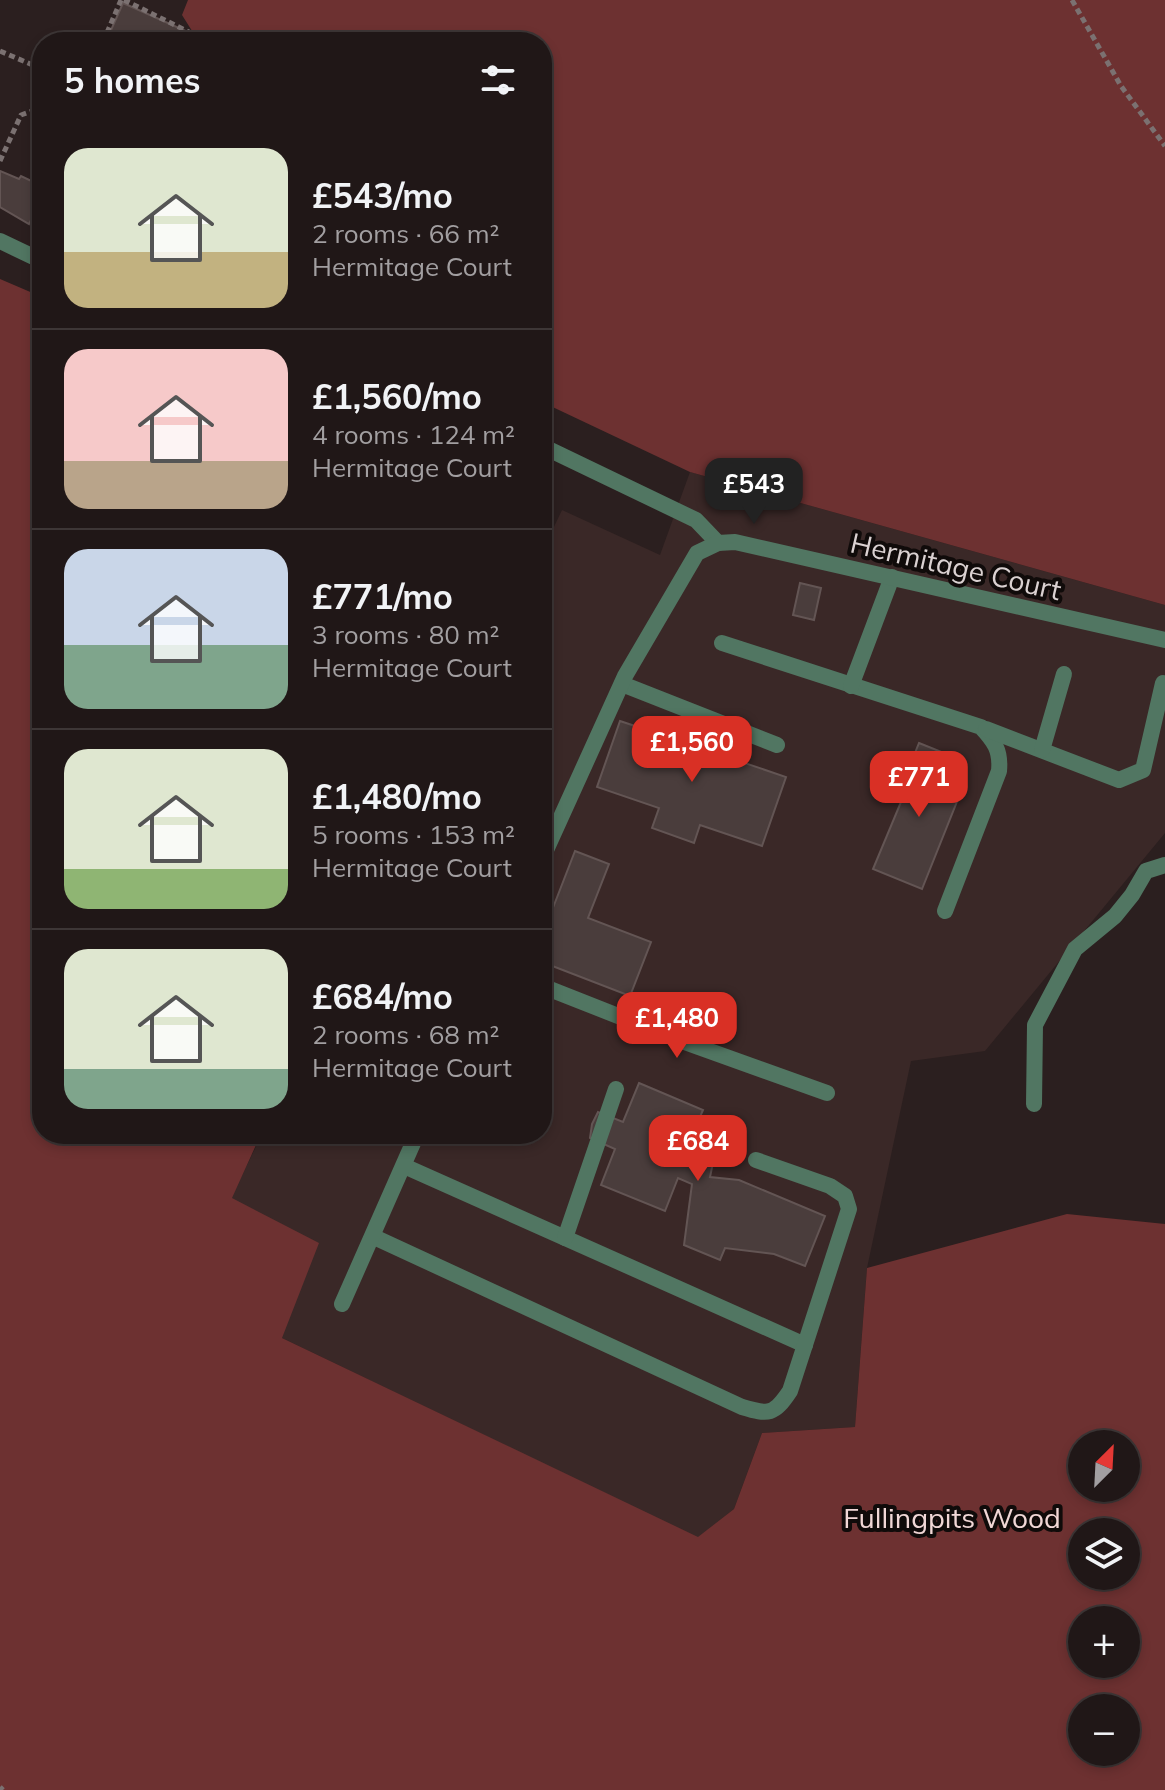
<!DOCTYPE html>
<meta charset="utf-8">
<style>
body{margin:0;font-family:Mulish,sans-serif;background:#282020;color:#f1f3f6;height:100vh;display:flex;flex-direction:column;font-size:30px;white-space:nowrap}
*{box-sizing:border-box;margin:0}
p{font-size:26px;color:#a29fa1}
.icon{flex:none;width:44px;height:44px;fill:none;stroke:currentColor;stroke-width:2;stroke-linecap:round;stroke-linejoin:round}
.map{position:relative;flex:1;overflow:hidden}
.sheet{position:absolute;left:32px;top:32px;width:520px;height:1112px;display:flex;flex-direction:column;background:#201717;border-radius:32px;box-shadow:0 4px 12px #0003,0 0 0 2px #3d3636}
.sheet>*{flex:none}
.needle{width:52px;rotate:24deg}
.controls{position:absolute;left:1068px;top:1430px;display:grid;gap:16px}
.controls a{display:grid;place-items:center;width:72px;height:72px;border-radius:50%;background:#201717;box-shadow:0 4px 12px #0003,0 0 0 2px #3d3636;font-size:40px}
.price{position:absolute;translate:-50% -68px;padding:0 18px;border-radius:16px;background:#d93025;color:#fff;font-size:26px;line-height:52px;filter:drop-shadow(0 2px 4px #0008)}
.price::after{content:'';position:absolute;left:50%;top:48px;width:24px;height:18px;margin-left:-12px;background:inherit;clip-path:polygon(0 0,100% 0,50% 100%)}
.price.current{background:#222;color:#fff}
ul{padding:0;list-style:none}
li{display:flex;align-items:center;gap:24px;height:200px;padding:0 32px}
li+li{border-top:2px solid #3d3636}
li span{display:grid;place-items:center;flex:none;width:224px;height:160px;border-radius:24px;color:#555}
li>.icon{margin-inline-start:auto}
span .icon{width:96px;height:96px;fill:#fffc;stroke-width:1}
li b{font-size:34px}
h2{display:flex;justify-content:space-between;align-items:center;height:96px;padding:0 32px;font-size:34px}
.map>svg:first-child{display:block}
.built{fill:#3a2827}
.green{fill:#6d3131;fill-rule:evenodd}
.building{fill:#4a3d3c;stroke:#635554;stroke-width:2}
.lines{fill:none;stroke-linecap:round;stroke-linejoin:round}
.path{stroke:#7b7171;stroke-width:5;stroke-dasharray:6 4;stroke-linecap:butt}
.lane{stroke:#517662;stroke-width:16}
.street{stroke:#517662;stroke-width:16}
.labels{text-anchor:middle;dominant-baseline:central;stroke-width:8;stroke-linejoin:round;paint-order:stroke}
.street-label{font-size:28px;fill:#dad1d1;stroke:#100b0a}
.park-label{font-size:28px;fill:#f1d7d6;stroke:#100b0a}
</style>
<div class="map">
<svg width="1165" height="1790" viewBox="0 0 1165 1790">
<rect width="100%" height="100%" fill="#2b1f1f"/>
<polygon class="built" points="690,472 1165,605 1165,833 985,1051 911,1061 867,1268 855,1427 762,1433 734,1509 698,1538 282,1338 231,1198 262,1134 542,1134 542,552 562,510 660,555"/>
<g class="green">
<polygon points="188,0 1165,0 1165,605 690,472 542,402 542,42 199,42 182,15"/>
<path d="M0,279L42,297V1134H261L232,1198L319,1243L282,1338L698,1537L734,1509L762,1433L855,1427L867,1268L1067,1214L1165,1224V1790H0ZM1126,1444V1488H1082V1444ZM1082,1532H1126V1576H1082ZM1126,1620V1664H1082V1620ZM1126,1708V1752H1082V1708Z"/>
</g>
<g class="building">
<polygon points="123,3 188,32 184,42 113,42 107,39"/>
<polygon points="0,171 19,179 21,176 42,186 42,226 31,220 29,224 0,207"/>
<polygon points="800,583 821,588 814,620 793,615"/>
<polygon points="620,721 689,744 696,726 722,734 715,753 786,777 762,846 700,825 694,843 652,828 659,808 597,787"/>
<polygon points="919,743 954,757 942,787 960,794 922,889 873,869 901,802 896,800"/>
<polygon points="575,851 609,864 588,918 651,942 630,996 542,962 542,915 549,918"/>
<polygon points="639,1083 703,1110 689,1142 715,1153 710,1177 739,1180 825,1216 805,1266 774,1254 725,1248 720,1260 684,1245 692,1184 678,1178 665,1211 601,1185 615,1149 590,1138 592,1124 598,1112 623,1122"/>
</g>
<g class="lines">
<g class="path">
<polyline points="124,0 191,33 187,42"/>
<polyline points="1072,0 1121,86 1165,146"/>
<polyline points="103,42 121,0"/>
<polyline points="0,51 42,69"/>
<polyline points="42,69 42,85"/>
<polyline points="0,161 21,115 38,109 42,100"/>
<polyline points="0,1787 3,1790"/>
</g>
<g class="lane">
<polyline points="0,241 42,261"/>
<polyline points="542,446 696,520 718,543"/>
<path d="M722,643L981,727C994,741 1001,750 999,771L945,911"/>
<polyline points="622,684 777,745"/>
<polyline points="851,686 892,577"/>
<polyline points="986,729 1119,780 1143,770 1163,683"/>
<polyline points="1042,750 1064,674"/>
<polyline points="1034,1104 1035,1025 1075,949 1115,916 1132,895 1146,871 1165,865"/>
<polyline points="404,1166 805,1345"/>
<path d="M374,1237L742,1407C769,1415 774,1415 790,1391L849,1209L845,1196L830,1186L756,1160"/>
<polyline points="565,1238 616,1089"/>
</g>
<g class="street">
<polyline points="542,859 625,676 697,553 718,543 735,542 1165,640"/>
<polyline points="542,986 679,1040 827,1093"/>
<polyline points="342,1304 417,1134"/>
</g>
</g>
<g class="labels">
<g class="street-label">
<text transform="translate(956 566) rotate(13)">Hermitage Court</text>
</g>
<g class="park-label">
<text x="952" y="1517">Fullingpits Wood</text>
</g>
</g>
</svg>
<div class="controls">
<a><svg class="needle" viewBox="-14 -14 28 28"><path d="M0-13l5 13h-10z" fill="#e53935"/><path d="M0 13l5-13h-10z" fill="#a29fa1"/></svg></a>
<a><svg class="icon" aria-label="layers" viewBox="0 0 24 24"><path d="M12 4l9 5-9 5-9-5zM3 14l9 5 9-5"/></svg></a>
<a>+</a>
<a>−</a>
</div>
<b class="price current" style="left:754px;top:526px">£543</b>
<b class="price" style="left:692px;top:784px">£1,560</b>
<b class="price" style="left:919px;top:819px">£771</b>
<b class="price" style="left:677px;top:1060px">£1,480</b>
<b class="price" style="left:698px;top:1183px">£684</b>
<section class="sheet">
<h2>5 homes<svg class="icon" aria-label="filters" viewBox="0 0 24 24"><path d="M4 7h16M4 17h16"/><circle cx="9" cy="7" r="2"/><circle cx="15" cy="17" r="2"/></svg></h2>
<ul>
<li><span style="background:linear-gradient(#dfe7d0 65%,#c2b280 0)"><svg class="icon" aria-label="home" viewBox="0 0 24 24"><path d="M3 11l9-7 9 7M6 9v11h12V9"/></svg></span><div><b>£543/mo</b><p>2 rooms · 66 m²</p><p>Hermitage Court</p></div></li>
<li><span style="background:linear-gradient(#f6c9c9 70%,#b9a48a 0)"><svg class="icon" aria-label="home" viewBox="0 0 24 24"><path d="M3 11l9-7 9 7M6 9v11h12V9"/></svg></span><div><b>£1,560/mo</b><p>4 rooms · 124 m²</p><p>Hermitage Court</p></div></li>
<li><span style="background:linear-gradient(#c9d6e8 60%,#7fa58c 0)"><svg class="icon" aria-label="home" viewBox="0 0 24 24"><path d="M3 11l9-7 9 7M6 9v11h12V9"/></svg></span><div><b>£771/mo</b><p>3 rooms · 80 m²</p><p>Hermitage Court</p></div></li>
<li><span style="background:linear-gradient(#dfe7d0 75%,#8fb573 0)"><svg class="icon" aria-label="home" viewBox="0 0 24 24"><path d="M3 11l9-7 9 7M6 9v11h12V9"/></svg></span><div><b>£1,480/mo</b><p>5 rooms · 153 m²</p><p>Hermitage Court</p></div></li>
<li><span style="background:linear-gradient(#dfe7d0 75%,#7fa58c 0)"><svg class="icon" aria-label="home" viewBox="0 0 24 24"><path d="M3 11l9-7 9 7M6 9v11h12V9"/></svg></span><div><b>£684/mo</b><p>2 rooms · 68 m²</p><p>Hermitage Court</p></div></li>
</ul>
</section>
</div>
